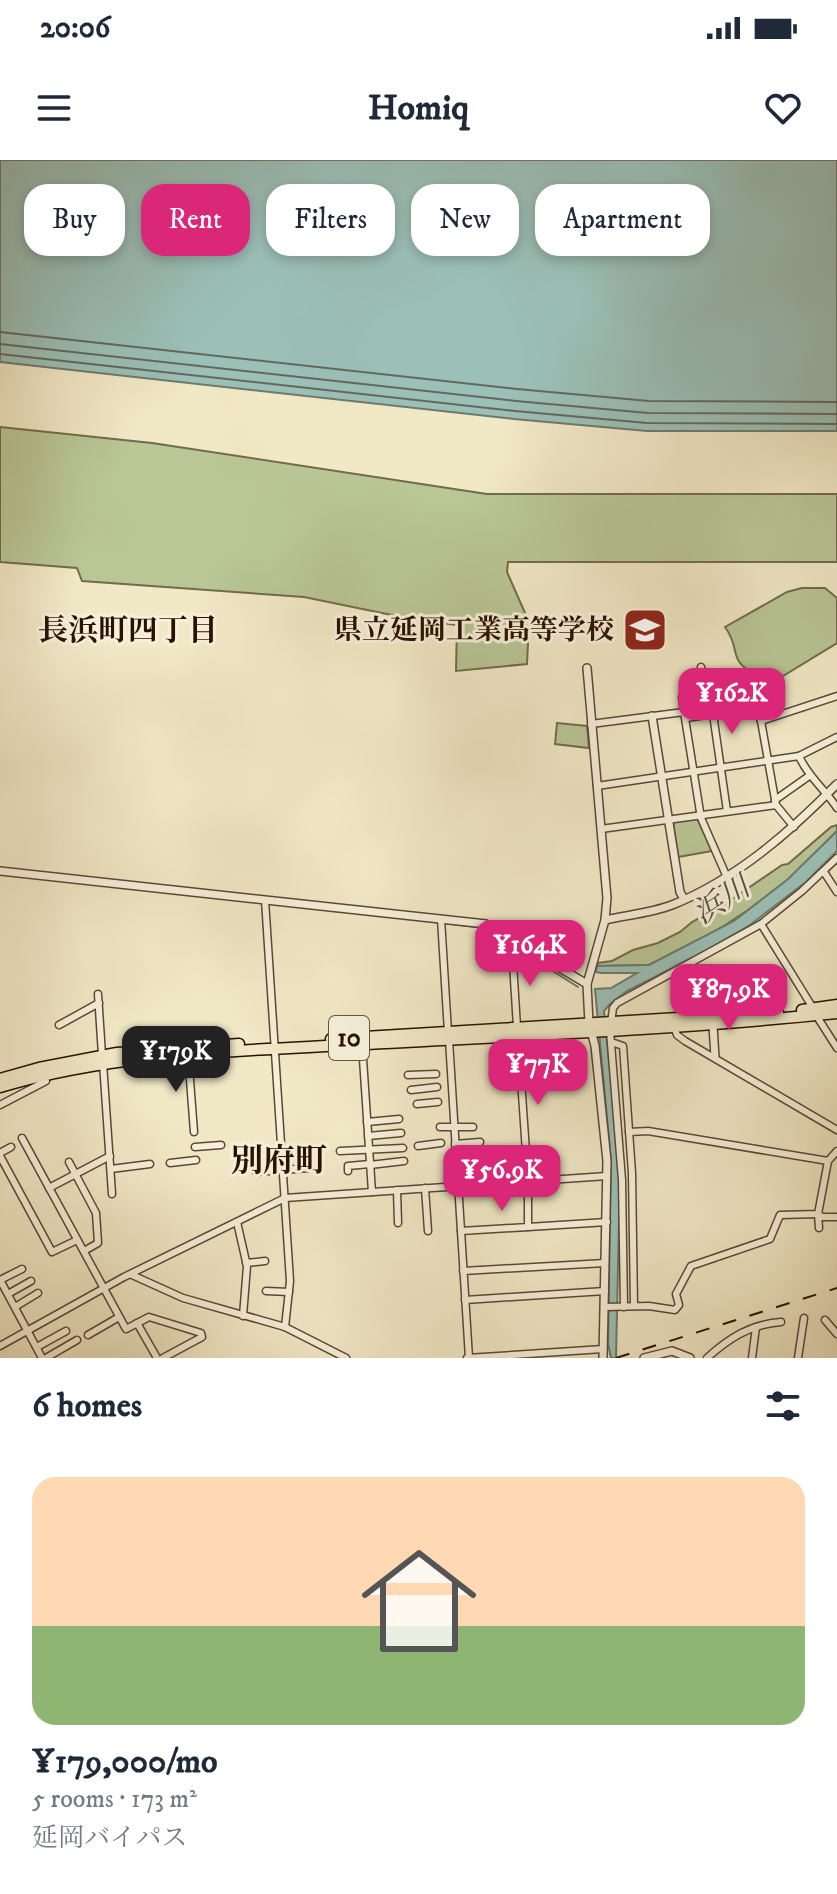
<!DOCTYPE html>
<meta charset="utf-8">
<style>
body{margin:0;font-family:"IM FELL DW Pica","Noto Serif JP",serif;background:#f6f6f7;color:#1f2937;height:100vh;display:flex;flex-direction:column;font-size:30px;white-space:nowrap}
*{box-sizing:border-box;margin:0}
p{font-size:26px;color:#747a83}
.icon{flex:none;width:44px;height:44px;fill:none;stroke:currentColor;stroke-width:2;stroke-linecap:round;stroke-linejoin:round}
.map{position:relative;height:1198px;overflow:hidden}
.details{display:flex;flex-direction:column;background:#fff;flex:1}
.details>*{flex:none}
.guide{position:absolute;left:24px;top:24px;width:790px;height:72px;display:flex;gap:16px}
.price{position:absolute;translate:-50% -68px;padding:0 18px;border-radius:16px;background:#db2777;color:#fff;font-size:26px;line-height:52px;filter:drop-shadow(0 2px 4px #0008)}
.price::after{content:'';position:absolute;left:50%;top:48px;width:24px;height:18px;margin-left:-12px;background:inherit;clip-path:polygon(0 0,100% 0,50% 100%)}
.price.selected{background:#222;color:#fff}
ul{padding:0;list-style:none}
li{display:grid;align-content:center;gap:16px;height:424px;padding:0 32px}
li+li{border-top:2px solid #e0e1e3}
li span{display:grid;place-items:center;height:248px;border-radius:24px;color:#555}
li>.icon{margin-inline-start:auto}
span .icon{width:144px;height:144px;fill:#fffc;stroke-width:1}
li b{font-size:34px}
h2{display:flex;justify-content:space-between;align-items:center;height:96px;padding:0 32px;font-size:34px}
.chip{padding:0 28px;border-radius:24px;background:#fff;box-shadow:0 4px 12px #0003;font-size:28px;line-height:72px}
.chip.selected{background:#db2777;color:#fff}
.status{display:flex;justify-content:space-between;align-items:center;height:56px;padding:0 40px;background:#fff;direction:ltr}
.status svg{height:22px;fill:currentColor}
header{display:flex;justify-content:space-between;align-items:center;height:104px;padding:0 32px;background:#fff;font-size:36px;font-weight:700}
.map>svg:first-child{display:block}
.green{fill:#b9c696;stroke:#716c4b;stroke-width:2}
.water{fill:#9bc0b8;stroke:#6d7a6e;stroke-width:2}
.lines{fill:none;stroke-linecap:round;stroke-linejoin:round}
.shore{stroke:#62685c;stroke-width:2}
.stream{stroke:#6d7a6e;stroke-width:2}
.minor-casing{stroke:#5b4732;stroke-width:9}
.tertiary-casing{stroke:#5b4732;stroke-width:10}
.trunk-casing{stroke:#291100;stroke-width:13}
.minor{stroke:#f6f0da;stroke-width:6}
.tertiary{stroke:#f6f0da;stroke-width:7}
.trunk{stroke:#f1e8c6;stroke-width:10}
.rail{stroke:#291100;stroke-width:2;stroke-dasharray:14 14;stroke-linecap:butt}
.labels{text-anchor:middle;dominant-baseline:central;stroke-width:6;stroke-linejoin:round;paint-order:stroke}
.shield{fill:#f6f0da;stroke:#665441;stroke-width:2}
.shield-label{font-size:26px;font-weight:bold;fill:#291100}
.poi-label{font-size:28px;font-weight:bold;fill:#291100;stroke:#f6f0da;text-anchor:end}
.neighbourhood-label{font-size:30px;font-weight:bold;fill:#291100;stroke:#f6f0da}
.water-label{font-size:30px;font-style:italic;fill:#514e40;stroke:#f6f0da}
.quarter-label{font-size:32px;font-weight:bold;fill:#291100;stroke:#f6f0da}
</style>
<div class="status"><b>20:06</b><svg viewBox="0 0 49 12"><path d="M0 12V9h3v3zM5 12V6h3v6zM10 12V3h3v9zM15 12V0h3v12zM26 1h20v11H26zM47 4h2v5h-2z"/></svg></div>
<header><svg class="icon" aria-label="menu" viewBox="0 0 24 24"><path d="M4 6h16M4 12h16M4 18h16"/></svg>Homiq<svg class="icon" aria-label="heart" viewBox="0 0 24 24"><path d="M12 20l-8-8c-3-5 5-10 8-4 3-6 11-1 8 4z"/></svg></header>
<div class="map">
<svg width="837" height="1198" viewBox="0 0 837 1198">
<rect width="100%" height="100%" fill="#f1e8c6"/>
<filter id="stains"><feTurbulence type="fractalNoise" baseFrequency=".0025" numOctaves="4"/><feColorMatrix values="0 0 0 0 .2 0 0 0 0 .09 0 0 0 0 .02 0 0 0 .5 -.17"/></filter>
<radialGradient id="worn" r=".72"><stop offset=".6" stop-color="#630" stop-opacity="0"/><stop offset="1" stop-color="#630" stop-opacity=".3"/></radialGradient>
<g class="green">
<polygon points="0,267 152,283 487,334 837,334 837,402 508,402 507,412 529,462 527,504 456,511 457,465 416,460 304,437 82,421 77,408 0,402"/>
<path d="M802,428H825L837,438V483L757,532L750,520L756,515C726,499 742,490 725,467L787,432Z"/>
<polygon points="557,563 587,566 589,588 555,584"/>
<polygon points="697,658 712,691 678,697 673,661"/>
<polygon points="837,665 837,671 795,714 751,748 713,773 649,805 597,806 598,803 612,801 633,790 658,783 680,772 692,762 725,744 782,705 788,704 831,667"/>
</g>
<g class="water">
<polygon points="0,0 837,0 837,271 647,271 514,259 0,202"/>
<polygon points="837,671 837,691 806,722 750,765 709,789 627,831 610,844 604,851 620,1014 616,1198 611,1198 608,1184 611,1000 595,829 611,828 637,813 601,813 596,812 597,806 649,805 734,761 787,720"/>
</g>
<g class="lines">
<g class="shore">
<polyline points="0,172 517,229 649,241 837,242"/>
<polyline points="0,184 516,241 648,253 837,254"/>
<polyline points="0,194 515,251 647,263 837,264"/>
</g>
<g class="stream">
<polyline points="443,763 476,767"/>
<polyline points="486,769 509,783"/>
<polyline points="516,788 578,827"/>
</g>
<g class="minor-casing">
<g id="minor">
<polyline points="701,507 713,554 727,651"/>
<polyline points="682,537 684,552"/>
<polyline points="686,558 733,551 755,544 761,561 776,645 794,667"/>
<polyline points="761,561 837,536"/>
<polyline points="591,564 684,552 701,658 726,715"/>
<polyline points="799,596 837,577"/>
<path d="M597,626L799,596C808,617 825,629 837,648"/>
<polyline points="775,640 809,616"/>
<polyline points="601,669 776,645"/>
<polyline points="824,712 837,732"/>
<polyline points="265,740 290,1121 285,1167"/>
<polyline points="441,759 448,872"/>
<polyline points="761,764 813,848"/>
<polyline points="516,781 512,787 517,867"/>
<polyline points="687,806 712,850"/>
<polyline points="98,834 102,895"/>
<polyline points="816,855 837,888"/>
<polyline points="59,865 99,843"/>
<polyline points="674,867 677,875 685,881 837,970"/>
<polyline points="449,880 469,1198"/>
<polyline points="611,882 623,886 632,1013 634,1146"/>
<polyline points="362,884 372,1032"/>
<polyline points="188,894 194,972"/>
<polyline points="103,903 112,1034"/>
<polyline points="408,915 436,914"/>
<polyline points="411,930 437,927"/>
<polyline points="417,944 438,942"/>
<polyline points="0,945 46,921 44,913"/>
<polyline points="367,962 399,959"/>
<polyline points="440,967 473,967"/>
<polyline points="629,972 648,971 828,1001"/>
<polyline points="368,976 401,973"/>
<polyline points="22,978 126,1169 149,1157 201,1173 202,1177 163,1198"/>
<polyline points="455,984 480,982"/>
<polyline points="418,986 441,983"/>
<polyline points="195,987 221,985"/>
<polyline points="340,991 403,988"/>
<polyline points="0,993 11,987"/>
<polyline points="0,996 52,1092 77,1080"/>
<polyline points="255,998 282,995"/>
<polyline points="69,1002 96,1053 98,1083 84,1091"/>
<polyline points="170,1003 196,1000"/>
<polyline points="370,1005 404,1001"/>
<polyline points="111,1009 150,1004"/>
<polyline points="348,1011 348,1006 370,1004"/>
<polyline points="256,1012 308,1008"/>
<polyline points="49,1028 110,996"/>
<polyline points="425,1028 428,1071"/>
<polyline points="397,1030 398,1063"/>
<polyline points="237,1062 247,1106 243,1156"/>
<polyline points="528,1067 607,1062"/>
<polyline points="819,1068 818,1054 822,1057 837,1057"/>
<polyline points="461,1071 528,1067 528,1021 518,876"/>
<polyline points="246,1103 265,1101"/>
<polyline points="463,1111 605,1103"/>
<polyline points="132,1115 183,1138 285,1167 346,1198"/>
<polyline points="0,1120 42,1198"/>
<polyline points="0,1120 22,1109"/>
<polyline points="266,1131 289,1132"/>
<polyline points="8,1134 31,1121"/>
<polyline points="465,1140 605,1131"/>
<polyline points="15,1147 38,1133"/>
<polyline points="604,1147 649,1146 675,1150 679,1145 676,1134 691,1106 770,1079 780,1055 818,1054 828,1001 837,991"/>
<polyline points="624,1147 622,1020 610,871 613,848 617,843 761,764 802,731 837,698"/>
<polyline points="825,1160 837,1174"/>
<polyline points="137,1163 157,1198"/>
<polyline points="88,1175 119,1157"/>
<polyline points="0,1186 124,1117 285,1038 607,1016"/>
<polyline points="37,1187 66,1171"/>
<polyline points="46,1198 77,1180"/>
<polyline points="467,1198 603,1189"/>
<path d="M707,1198C729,1178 751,1164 781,1162"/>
<polyline points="752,1198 756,1167"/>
<polyline points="798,1198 804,1158"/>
</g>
</g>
<g class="tertiary-casing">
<g id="tertiary">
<polyline points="587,508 607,738 605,760 587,824 589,863 595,886 607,1001 603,1198"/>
<polyline points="652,556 680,732 684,739"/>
<polyline points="0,711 486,764 587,824"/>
<path d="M605,760C627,755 651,753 672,745C735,720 790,672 837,624"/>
<polyline points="712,850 715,897"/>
<polyline points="644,1198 672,1191 690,1198"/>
</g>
</g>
<g class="trunk-casing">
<g id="trunk">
<polyline points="802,850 837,845"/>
<polyline points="331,879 778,852"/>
<polyline points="0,919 39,908 117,893 239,884"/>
<path d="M0,927C113,893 231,891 348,885C511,876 674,870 837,853"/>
</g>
</g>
<use href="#minor" class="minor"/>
<use href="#tertiary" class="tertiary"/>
<use href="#trunk" class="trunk"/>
<polyline class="rail" points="616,1198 837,1128"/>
</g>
<defs>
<g id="school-square" transform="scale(2.3)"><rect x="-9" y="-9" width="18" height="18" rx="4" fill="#8f2418" stroke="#f6f0da"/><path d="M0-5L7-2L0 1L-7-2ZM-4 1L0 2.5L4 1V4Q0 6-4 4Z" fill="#fff"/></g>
</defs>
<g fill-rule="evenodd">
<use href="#school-square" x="645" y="470"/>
</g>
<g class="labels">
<rect class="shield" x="329" y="856" width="40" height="44" rx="6"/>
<g class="shield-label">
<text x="349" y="878">10</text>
</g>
<g class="poi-label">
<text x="614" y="470">県立延岡工業高等学校</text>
</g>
<g class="neighbourhood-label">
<text x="128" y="471">長浜町四丁目</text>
</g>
<g class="water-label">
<text transform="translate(722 741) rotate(-33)">浜川</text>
</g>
<g class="quarter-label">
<text x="279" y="1002">別府町</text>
</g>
</g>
<rect width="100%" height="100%" filter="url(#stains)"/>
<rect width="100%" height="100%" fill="url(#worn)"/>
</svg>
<b class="price" style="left:732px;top:576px">¥162K</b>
<b class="price" style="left:530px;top:828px">¥164K</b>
<b class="price" style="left:729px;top:872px">¥87.9K</b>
<b class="price selected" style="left:176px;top:934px">¥179K</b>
<b class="price" style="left:538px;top:947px">¥77K</b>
<b class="price" style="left:502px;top:1053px">¥56.9K</b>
<div class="guide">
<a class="chip">Buy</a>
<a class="chip selected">Rent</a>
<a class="chip">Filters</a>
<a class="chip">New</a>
<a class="chip">Apartment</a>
</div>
</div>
<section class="details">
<h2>6 homes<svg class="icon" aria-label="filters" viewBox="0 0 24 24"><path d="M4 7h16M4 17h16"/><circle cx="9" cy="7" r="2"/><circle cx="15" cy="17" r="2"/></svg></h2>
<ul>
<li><span style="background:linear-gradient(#ffd9b3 60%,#8fb573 0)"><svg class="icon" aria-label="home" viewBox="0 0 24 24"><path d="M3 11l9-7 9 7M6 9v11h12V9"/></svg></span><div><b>¥179,000/mo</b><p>5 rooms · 173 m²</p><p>延岡バイパス</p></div></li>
</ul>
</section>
